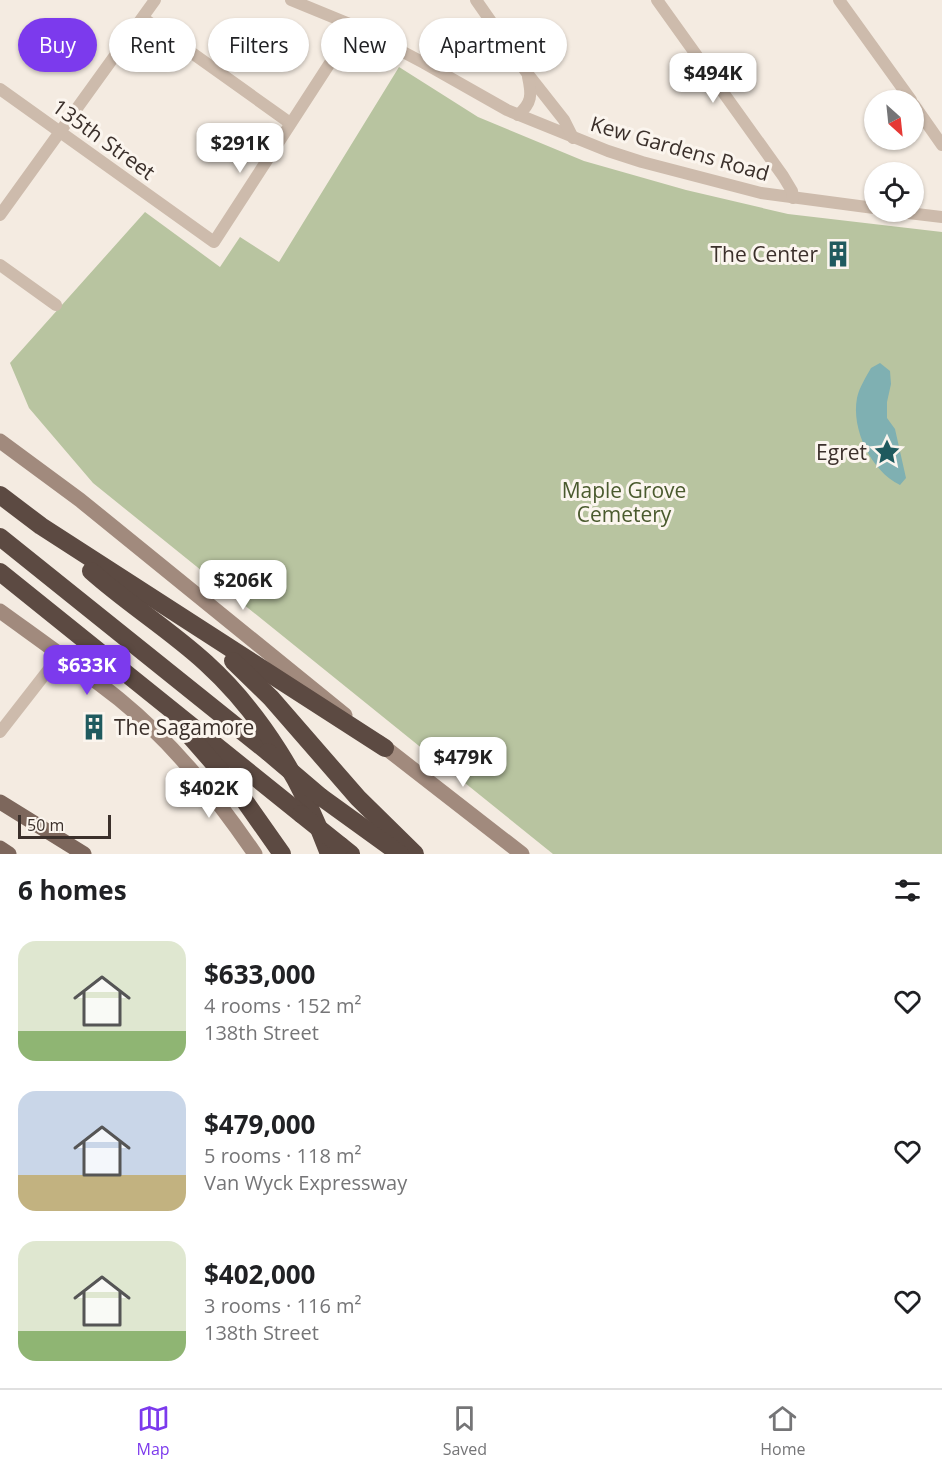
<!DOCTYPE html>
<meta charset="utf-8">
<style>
body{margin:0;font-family:"Open Sans",sans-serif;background:#f2f2f2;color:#202124;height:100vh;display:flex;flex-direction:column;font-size:22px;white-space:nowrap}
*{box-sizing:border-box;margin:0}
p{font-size:20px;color:#757577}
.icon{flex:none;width:33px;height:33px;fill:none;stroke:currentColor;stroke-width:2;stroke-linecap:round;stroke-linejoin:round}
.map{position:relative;height:854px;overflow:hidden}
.side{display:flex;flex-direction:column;background:#fff;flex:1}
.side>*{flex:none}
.banner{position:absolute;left:18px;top:18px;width:600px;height:54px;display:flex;gap:12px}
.needle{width:39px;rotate:153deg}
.controls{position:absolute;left:864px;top:90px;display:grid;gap:12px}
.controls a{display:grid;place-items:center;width:60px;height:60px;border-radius:50%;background:#fff;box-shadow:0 2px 4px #0004;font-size:30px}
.scale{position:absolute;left:18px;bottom:15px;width:93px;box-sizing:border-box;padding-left:6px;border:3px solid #3b302b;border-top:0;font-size:16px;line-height:21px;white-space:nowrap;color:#3b302b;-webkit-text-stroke:4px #fbf5ee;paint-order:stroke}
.price{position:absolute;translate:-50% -51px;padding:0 14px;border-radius:12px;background:#fff;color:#222;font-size:20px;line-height:39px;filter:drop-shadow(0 2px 3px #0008)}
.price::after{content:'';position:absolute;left:50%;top:36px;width:18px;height:14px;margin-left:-9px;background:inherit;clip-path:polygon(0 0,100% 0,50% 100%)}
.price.on{background:#7c3aed;color:#fff}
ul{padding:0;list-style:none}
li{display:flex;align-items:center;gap:18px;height:150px;padding:0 18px}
li span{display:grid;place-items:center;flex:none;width:168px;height:120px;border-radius:18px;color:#555}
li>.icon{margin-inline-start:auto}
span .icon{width:72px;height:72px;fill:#fffc;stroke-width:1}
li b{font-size:26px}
h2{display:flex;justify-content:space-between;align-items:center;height:72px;padding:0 18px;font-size:26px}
.chip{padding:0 21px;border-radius:27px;background:#fff;box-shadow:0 2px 4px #0004;font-size:21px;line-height:54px}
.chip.on{background:#7c3aed;color:#fff}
.tabs{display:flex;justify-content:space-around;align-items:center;height:84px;border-top:2px solid #e0e0e0;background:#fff;font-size:16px;color:#757577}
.tabs a{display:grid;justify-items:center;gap:3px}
.tabs .on{color:#7c3aed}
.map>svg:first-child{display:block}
.green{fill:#b8c4a0}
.water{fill:#7fb0b2}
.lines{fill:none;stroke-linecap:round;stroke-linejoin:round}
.street{stroke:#cdbbac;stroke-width:12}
.secondary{stroke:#a18a7d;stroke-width:15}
.primary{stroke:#7d675c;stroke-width:15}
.highway{stroke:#5c4a42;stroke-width:18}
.highway-bridge{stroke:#5c4a42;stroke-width:18}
.labels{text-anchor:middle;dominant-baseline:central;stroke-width:6;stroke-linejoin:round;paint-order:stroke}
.street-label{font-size:21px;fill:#3b302b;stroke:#fbf5ee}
.poi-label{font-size:21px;fill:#3b302b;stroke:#fbf5ee;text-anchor:end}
.park-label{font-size:21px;fill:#4a5a2e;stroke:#fbf5ee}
</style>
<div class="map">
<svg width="942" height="854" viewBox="0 0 942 854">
<rect width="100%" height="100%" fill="#f4ebe1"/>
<polygon class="green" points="399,67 478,117 584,161 686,190 788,214 942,232 942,854 553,854 93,483 29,408 10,363 145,212 220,267 240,237 279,262"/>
<path class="water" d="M880,363L890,371L891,384L887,402V418L895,429L906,478L900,485C871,471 851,429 857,398C859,388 866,377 871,368Z"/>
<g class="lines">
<g class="street">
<polyline points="291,0 352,25 424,63 507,110 608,151 642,162 761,193 874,208"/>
<polyline points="476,0 527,73 564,120 573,138"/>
<polyline points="657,0 783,176 792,191 793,198"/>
<polyline points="839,0 911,100"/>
<polyline points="143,18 290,123"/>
<polyline points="0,89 214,242 341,46 344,37 352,25"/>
<polyline points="914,105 942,145"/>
<path d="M518,115C532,103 532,95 528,77"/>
<polyline points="900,212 942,217"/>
<polyline points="0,215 155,0"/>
<polyline points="0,265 56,305"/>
<polyline points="0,732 60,655"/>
</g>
<g class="secondary">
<polyline points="0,441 80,500 345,715"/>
<path d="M0,611C40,640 80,668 119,699C173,743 216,797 255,854"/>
<polyline points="378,742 522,854"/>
</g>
<g class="primary">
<polyline points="0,802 84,854"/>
<polyline points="0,848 9,854"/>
</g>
<g class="highway">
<polyline points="0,495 41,526 385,748"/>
<polyline points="0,537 268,752"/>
<path d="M91,571C128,604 170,630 206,663C262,714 303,783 329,854"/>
<polyline points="0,572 301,814"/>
<polyline points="233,661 271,698 358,798 415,854"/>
<polyline points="189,735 237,790 282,854"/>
<polyline points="321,797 400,854"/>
<polyline points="341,846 351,854"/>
</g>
<g class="highway-bridge">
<polyline points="268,752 321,797"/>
<polyline points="301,814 341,846"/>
</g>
</g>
<defs>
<g id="building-bare" transform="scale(2.07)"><path d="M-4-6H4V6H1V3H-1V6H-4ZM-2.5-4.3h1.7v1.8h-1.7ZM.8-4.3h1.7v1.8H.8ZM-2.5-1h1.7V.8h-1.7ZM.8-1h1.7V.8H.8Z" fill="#1f5a5e" stroke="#fbf5ee" stroke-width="2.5" paint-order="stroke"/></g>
<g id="sight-bare" transform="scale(2.07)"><path d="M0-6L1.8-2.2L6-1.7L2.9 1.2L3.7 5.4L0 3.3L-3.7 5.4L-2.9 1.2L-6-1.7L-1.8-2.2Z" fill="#1f5a5e" stroke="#fbf5ee" stroke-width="2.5" paint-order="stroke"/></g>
</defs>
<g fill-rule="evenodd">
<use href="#building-bare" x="838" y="254"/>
<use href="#sight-bare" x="887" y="452"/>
<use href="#building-bare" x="94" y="727"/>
</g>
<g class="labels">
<g class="street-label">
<text transform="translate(104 139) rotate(36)">135th Street</text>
<text transform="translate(680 148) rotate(16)">Kew Gardens Road</text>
</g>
<g class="poi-label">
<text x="818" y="254">The Center</text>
<text x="867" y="452">Egret</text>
<text x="114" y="727" text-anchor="start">The Sagamore</text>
</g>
<g class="park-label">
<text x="624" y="490">Maple Grove<tspan x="624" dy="24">Cemetery</tspan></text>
</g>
</g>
</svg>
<div class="controls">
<a><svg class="needle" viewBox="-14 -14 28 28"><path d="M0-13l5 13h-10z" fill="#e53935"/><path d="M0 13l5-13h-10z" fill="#757577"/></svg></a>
<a><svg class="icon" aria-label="locate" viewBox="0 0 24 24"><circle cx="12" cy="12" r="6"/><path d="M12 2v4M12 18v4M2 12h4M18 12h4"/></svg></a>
</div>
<div class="scale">50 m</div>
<b class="price" style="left:713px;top:104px">$494K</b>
<b class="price" style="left:240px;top:174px">$291K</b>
<b class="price" style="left:243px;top:611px">$206K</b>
<b class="price on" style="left:87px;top:696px">$633K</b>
<b class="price" style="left:463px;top:788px">$479K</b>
<b class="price" style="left:209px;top:819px">$402K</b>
<div class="banner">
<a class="chip on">Buy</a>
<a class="chip">Rent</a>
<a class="chip">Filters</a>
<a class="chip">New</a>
<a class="chip">Apartment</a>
</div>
</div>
<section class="side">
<h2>6 homes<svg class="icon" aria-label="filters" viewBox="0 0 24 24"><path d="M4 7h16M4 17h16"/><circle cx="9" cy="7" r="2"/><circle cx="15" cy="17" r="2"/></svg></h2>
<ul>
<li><span style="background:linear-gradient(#dfe7d0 75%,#8fb573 0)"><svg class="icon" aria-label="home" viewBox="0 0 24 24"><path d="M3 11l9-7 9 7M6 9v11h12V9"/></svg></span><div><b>$633,000</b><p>4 rooms · 152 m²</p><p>138th Street</p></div><svg class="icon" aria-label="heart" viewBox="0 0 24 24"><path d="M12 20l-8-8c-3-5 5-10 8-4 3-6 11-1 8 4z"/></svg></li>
<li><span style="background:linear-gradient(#c9d6e8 70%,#c2b280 0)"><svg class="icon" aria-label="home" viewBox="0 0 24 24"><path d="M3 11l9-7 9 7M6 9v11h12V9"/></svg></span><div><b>$479,000</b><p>5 rooms · 118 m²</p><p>Van Wyck Expressway</p></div><svg class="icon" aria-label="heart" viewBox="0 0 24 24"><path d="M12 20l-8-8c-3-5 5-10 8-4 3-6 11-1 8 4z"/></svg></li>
<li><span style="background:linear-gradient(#dfe7d0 75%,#8fb573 0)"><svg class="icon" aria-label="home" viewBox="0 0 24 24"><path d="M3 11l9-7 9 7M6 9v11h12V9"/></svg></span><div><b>$402,000</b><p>3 rooms · 116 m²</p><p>138th Street</p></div><svg class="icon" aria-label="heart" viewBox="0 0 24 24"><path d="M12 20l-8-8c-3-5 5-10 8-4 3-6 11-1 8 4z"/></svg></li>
</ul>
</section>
<nav class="tabs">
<a class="on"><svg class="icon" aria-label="map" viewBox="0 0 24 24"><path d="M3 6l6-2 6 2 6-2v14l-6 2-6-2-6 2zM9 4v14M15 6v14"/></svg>Map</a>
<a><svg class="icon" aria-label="saved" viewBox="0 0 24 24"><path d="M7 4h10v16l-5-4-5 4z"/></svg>Saved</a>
<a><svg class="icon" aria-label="home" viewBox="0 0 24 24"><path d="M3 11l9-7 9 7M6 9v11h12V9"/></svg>Home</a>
</nav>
